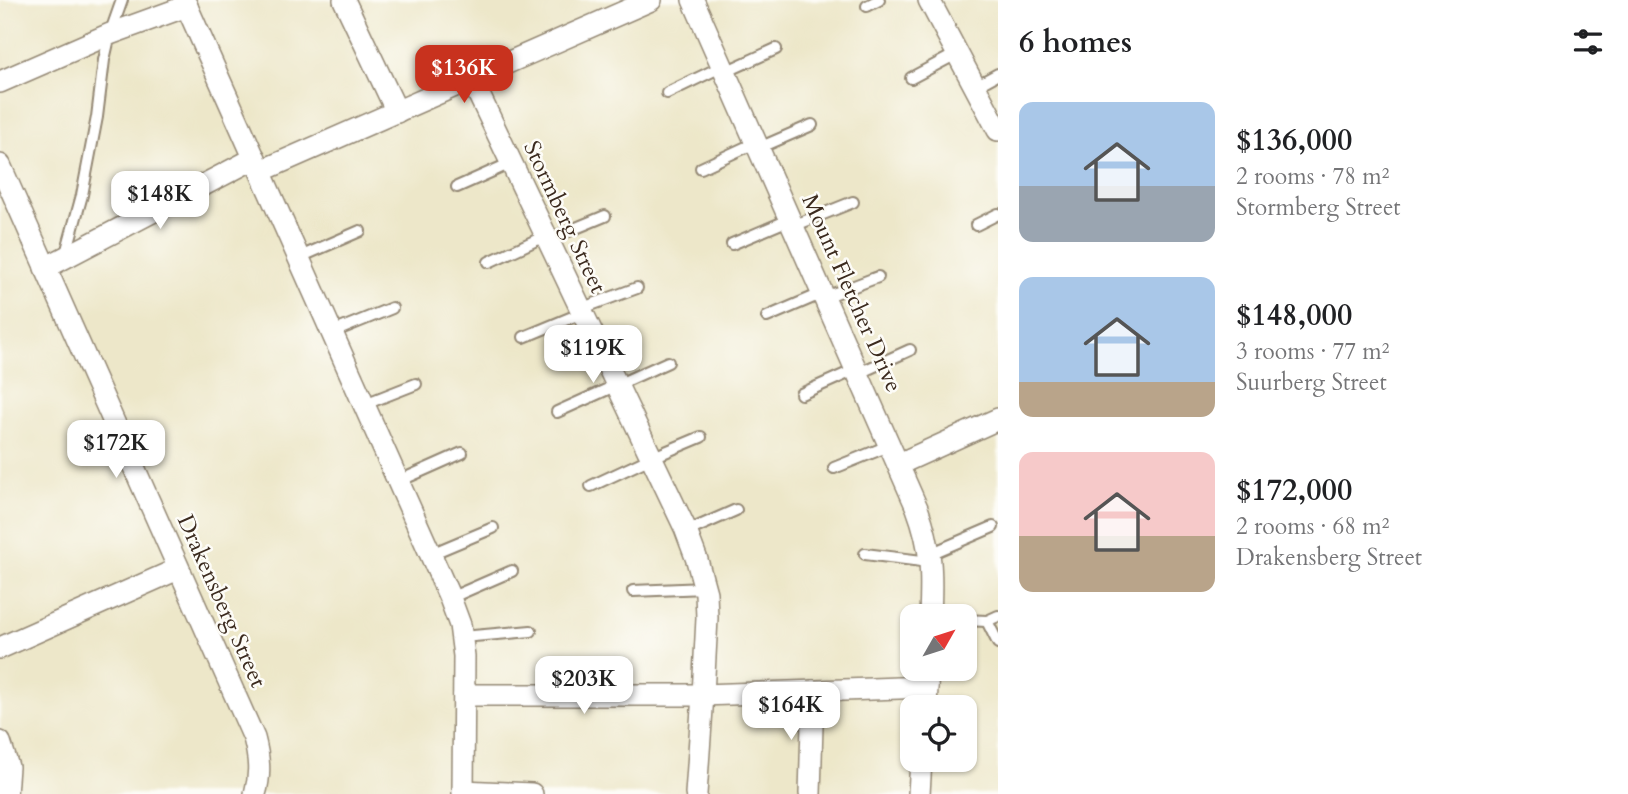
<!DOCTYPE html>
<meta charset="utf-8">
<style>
body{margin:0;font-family:Cardo,serif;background:#f2f2f2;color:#202124;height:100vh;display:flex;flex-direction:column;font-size:26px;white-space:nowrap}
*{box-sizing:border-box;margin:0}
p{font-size:23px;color:#757577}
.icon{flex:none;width:38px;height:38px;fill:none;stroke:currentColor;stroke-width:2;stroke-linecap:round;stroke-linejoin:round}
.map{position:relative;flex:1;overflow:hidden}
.drawer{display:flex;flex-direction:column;background:#fff;width:630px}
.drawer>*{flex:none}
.needle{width:46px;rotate:51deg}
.fabs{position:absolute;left:900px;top:604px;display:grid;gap:14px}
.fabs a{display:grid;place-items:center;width:77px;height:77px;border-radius:14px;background:#fff;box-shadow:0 2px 5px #0004;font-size:35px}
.price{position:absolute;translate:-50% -60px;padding:0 16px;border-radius:14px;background:#fff;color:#222;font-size:23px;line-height:46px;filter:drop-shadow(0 2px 4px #0008)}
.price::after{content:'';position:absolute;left:50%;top:42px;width:21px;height:16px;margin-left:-10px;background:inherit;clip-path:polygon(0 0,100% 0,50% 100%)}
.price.active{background:#c8321e;color:#fff}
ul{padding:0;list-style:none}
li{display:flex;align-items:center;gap:21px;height:175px;padding:0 21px}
li span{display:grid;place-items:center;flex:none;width:196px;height:140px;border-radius:14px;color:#555}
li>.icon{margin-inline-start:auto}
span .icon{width:84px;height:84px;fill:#fffc;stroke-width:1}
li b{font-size:30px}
h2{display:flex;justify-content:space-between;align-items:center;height:84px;padding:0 21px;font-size:30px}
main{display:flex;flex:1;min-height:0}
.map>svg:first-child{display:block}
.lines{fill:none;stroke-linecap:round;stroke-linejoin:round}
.service-casing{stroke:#948874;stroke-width:14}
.minor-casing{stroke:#948874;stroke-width:24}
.service{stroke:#fff;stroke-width:10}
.minor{stroke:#fff;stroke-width:21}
.labels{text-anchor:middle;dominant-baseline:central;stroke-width:5;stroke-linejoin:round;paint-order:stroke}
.street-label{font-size:23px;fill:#3b2a1e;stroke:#fdfcf7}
</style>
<main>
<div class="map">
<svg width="998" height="794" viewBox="0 0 998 794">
<rect width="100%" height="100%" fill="#fdfcf7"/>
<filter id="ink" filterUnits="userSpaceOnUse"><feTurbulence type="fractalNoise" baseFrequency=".0143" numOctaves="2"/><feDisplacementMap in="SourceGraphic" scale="14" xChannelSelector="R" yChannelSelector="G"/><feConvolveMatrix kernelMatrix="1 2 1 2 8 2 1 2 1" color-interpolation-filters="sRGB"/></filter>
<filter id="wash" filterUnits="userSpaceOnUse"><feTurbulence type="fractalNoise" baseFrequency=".00686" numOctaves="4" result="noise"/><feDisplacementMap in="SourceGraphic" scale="28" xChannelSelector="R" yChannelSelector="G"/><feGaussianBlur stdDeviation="1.57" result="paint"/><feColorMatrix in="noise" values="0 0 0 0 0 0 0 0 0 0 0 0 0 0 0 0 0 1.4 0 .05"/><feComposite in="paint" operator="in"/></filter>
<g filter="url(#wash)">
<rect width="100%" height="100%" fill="#ede7c9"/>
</g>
<g filter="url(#ink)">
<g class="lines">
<g class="service-casing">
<g id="service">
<polyline points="867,6 879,0"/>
<polyline points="725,72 776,49"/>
<polyline points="911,78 958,53"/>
<polyline points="976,86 998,74"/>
<polyline points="667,93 723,66"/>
<polyline points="759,148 812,125"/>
<polyline points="701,168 757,142"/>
<polyline points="457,187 511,163"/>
<polyline points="976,225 998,214"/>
<polyline points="793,226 853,202"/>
<polyline points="547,240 605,216"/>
<polyline points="732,244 791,219"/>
<polyline points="65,257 82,195 97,117 104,60 110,34 122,0"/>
<polyline points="300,257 360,231"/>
<polyline points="489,262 545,236"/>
<polyline points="825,297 878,277"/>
<polyline points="580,309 637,288"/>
<polyline points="767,317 823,293"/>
<polyline points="333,332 392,308"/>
<polyline points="524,337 582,313"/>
<polyline points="859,373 910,350"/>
<polyline points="801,394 857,369"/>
<polyline points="365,404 416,384"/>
<polyline points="557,412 668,362"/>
<polyline points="834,468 891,445"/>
<polyline points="399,481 462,453"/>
<polyline points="591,486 651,458 701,437"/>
<polyline points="686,532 736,510"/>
<polyline points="431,554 493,528"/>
<polyline points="865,554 930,562"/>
<polyline points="930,554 993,527"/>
<polyline points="633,591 705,588"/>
<polyline points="450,598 512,571"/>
<polyline points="964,620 987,621 998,616"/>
<polyline points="987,621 998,643"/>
<polyline points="462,637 531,631"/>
</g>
</g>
<g class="minor-casing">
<g id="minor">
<polyline points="184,0 450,598 460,625 464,656 463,794"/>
<polyline points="344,0 397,112"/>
<path d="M693,0L917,508C932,548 932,574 930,616"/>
<polyline points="929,0 998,130"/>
<polyline points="471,78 685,528 697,560 706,593 707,618 703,695 696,794"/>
<polyline points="0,82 110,34 187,6"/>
<path d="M0,165L254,738C259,757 261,774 255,794"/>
<polyline points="261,171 651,0"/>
<polyline points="45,268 255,158"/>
<polyline points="899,464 998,419"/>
<polyline points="0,648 178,569"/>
<polyline points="464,695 703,695 927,687"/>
<polyline points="926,707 928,668"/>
<polyline points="0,742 8,767 6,794"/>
<polyline points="463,791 532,794"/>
<polyline points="810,794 813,691"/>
<polyline points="919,794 921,760"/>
</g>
</g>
<use href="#service" class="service"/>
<use href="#minor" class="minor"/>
</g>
</g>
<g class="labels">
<g class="street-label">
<text transform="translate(565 217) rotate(65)">Stormberg Street</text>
<text transform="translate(852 293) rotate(66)">Mount Fletcher Drive</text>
<text transform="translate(222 601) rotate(66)">Drakensberg Street</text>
</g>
</g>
</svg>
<div class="fabs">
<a><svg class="needle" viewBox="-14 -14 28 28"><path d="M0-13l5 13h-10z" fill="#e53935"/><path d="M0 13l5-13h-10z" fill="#757577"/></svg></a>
<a><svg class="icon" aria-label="locate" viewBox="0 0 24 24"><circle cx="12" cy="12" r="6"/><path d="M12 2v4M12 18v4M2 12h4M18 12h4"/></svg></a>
</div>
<b class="price active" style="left:464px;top:105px">$136K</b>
<b class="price" style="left:160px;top:231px">$148K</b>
<b class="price" style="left:593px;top:385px">$119K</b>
<b class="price" style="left:116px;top:480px">$172K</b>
<b class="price" style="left:584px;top:716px">$203K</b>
<b class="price" style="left:791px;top:742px">$164K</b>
</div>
<section class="drawer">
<h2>6 homes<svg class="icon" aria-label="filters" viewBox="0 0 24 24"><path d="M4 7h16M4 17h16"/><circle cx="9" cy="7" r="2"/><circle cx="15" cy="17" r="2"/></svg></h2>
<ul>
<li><span style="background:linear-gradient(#a9c7e8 60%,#9aa5b1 0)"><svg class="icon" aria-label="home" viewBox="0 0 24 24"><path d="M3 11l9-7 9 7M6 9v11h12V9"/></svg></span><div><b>$136,000</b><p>2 rooms · 78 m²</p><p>Stormberg Street</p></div></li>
<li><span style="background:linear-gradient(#a9c7e8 75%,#b9a48a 0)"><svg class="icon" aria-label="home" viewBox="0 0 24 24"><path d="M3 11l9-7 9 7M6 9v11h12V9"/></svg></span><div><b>$148,000</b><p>3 rooms · 77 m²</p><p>Suurberg Street</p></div></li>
<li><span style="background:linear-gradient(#f6c9c9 60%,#b9a48a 0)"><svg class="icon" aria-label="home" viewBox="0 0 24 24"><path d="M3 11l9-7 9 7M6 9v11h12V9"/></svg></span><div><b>$172,000</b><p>2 rooms · 68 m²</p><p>Drakensberg Street</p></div></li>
</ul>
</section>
</main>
